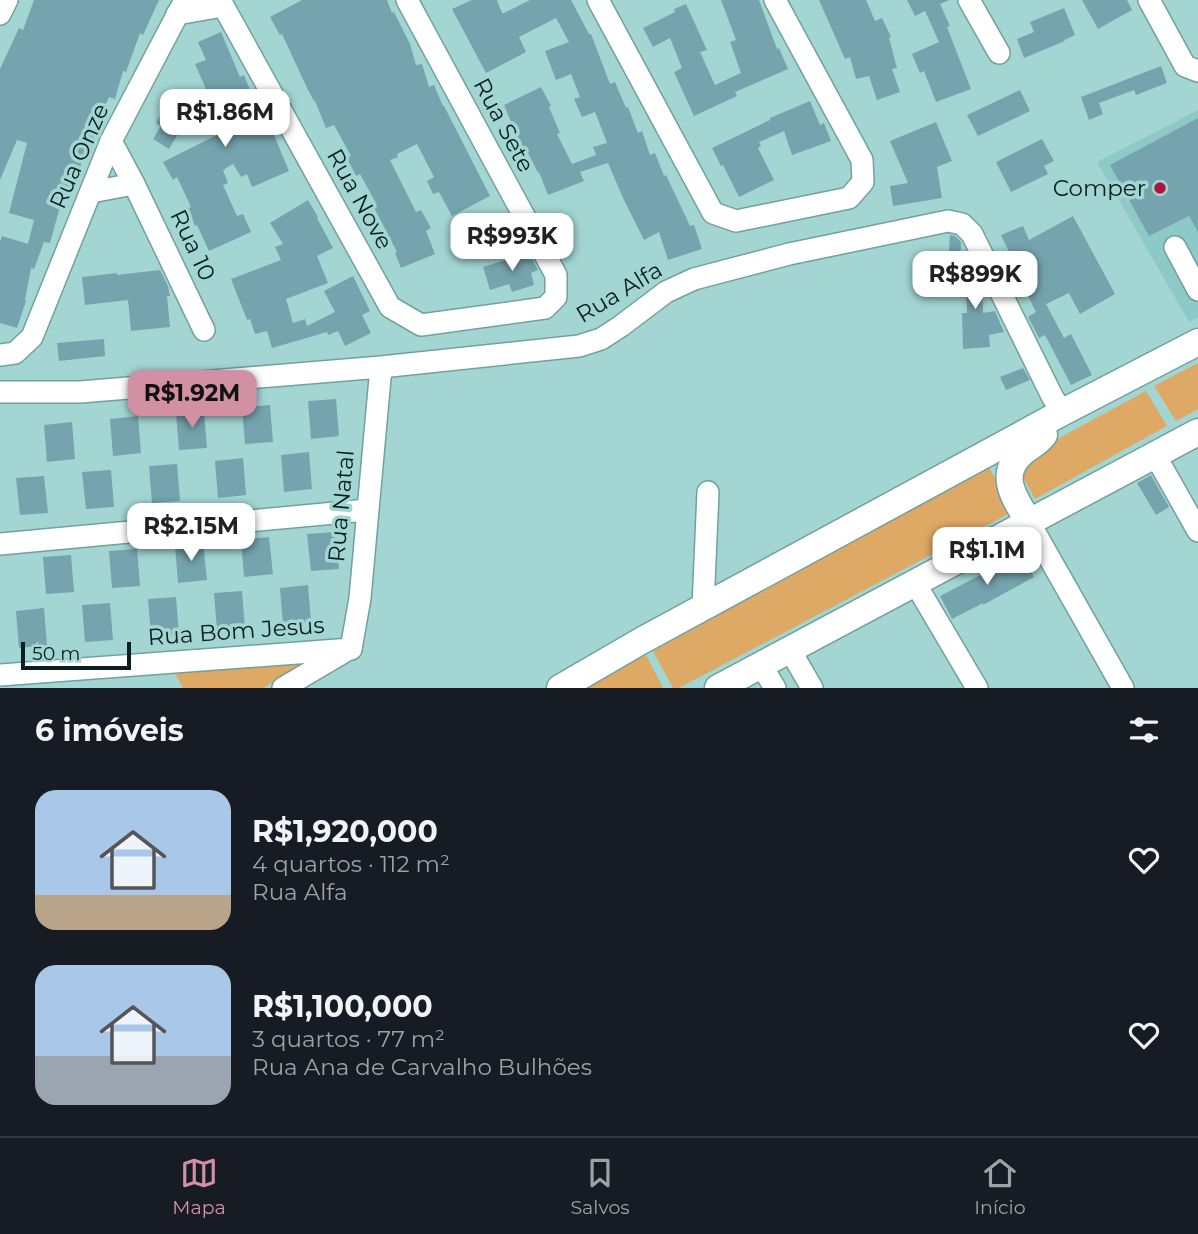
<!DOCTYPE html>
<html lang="pt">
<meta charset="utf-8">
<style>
body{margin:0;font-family:Montserrat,sans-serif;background:#242831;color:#f1f3f6;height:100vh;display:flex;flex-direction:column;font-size:26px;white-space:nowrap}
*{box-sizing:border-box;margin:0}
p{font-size:23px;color:#9ea1a6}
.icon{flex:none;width:38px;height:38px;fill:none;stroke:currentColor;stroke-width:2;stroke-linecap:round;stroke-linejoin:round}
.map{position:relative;height:688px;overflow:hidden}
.side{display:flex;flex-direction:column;background:#171b24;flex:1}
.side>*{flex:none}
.scale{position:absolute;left:21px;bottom:18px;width:110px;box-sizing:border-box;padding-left:7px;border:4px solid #0b1f1e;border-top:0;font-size:19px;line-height:24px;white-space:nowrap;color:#0b1f1e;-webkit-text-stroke:5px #a3d6d3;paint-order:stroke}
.price{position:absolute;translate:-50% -60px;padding:0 16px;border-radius:14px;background:#fff;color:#222;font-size:23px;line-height:46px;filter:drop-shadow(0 2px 4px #0008)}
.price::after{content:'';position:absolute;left:50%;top:42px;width:21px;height:16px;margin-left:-10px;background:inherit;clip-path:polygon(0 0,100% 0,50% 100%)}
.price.selected{background:#d290a5;color:#111}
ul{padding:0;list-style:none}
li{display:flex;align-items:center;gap:21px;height:175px;padding:0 35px}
li span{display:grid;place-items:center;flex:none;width:196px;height:140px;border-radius:21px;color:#555}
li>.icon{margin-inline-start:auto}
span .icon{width:84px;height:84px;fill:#fffc;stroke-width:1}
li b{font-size:30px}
h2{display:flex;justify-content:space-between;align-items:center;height:84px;padding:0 35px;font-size:30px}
.tab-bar{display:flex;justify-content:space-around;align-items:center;height:98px;border-top:2px solid #363941;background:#171b24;font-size:19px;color:#9ea1a6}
.tab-bar a{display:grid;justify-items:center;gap:4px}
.tab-bar .selected{color:#d290a5}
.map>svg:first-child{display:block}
.built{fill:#8dcac7}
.green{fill:#dea865}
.building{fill:#75a4ae}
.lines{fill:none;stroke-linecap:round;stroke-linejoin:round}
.minor-casing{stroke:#70a19e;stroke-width:24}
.major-casing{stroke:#70a19e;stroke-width:29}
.minor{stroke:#fff;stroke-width:21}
.major{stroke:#fff;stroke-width:26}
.poi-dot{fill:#ab1643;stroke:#a3d6d3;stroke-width:2.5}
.labels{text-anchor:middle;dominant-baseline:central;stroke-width:7;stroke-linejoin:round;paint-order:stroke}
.street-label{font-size:23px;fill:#0b1f1e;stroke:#a3d6d3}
.poi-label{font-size:23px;fill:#0b1f1e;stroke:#a3d6d3;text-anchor:end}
</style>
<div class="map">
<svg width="1198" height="688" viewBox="0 0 1198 688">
<rect width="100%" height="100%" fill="#a3d6d3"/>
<polygon class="built" points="1198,110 1198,317 1189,322 1097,162"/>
<g class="green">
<polygon points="1198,363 1198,409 1176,421 1154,386"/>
<polygon points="1146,391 1167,426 1035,499 1018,468 1026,456"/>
<polygon points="989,467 1012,512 679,688 673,688 653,651"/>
<polygon points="322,655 263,688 183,688 172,668"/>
<polygon points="646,655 663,688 586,688"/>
</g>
<g class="building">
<polygon points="34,0 159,0 143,35 140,33 126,72 123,71 115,99 109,97 94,130 97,131 88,149 85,147 80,169 78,168 65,197 63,196 50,243 44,242 34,269 31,268 25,300 26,301 17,328 0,323 0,242 2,236 28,244 34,220 9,213 27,143 17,140 0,180 0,69 19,28 23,30"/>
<polygon points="302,0 387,0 392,13 394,12 410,44 416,65 422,64 429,87 434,85 443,106 444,106 490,196 452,216 439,192 433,194 427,181 434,177 417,144 397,154 398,157 390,160 416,212 421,210 431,228 426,231 435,254 401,268 395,253 397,252 372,204 376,203 360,174 356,176 347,158 351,156 334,125 326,128 315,101 314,101 307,88 282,34 280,35 270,17"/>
<polygon points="472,0 497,0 502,13 504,13 530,0 571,0 589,34 591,34 610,84 615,82 626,108 628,107 638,133 642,131 650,155 655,153 664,176 666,175 690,226 694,225 702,249 668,260 659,232 644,240 623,198 608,163 580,172 584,181 548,195 539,172 538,173 525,147 522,148 504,105 541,87 551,106 549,107 560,133 557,134 572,164 596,155 593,147 607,143 595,112 582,117 574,99 580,97 571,74 556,80 545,51 569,42 556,18 519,37 526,52 486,73 452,9"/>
<polygon points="721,0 759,0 777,49 779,48 788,69 735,92 737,96 694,116 674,72 682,68 670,38 653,47 643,28 675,12 674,9 686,4 707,50 700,52 715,85 741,73 730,42 736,40"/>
<polygon points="819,0 866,0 875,21 882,18 891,37 889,38 897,68 892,69 900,92 877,100 869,76 856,79 850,57 845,59"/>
<polygon points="907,0 949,0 940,4 950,26 947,27 971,89 936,102 924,71 920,73 912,54 939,42 925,11 915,16"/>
<polygon points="1082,0 1127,0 1132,10 1098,29"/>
<polygon points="1064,8 1075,35 1064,40 1065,41 1024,58 1017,39 1034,32 1030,22"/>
<polygon points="221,32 240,77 244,75 264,125 269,123 289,171 252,187 247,174 241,177 233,164 223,170 228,183 223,185 237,216 243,214 251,232 209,251 197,225 195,226 188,208 191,207 177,177 173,180 163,162 223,132 213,110 211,111 203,90 206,89 195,64 206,60 198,42"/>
<polygon points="1161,66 1167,83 1136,95 1134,90 1099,103 1103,114 1089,120 1081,97"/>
<polygon points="1020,90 1030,111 978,136 967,115"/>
<polygon points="168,101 190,114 169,149 153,139 161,126 156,123"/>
<polygon points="810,101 820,125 824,123 831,141 792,155 784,131 759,142 761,146 758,148 774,180 739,197 723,165 721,166 712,148 770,120 770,118"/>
<polygon points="1198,118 1198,232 1189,216 1149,236 1110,165"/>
<polygon points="936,122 952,161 937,167 942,198 893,206 890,186 908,183 890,141"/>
<polygon points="1042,139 1054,161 1044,166 1048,174 1011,192 996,162"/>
<polygon points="308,200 318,217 317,218 333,248 317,256 328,283 286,299 293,323 305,319 307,326 335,312 324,291 353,276 370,311 362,315 371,333 345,346 338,331 328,335 327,332 272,348 267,331 255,334 250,319 247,320 231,279 281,260 275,247 283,244 270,223"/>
<polygon points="1073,216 1115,294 1080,314 1069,293 1046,304 1064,338 1071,334 1092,375 1071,385 1045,335 1039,338 1028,317 1036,312 1025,290 1022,292 1014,275 1019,273 1001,235 1023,226 1029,240"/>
<polygon points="950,235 955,236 961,242 960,268 948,268"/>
<polygon points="529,253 538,270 531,273 534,285 512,292 509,284 490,290 483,267"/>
<polygon points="974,267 982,285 983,313 995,311 1004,332 989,335 990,347 963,349 962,313 967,313 966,286 952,288 950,270"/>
<polygon points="160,270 168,286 170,296 167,296 170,327 131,331 128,300 85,305 82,277 117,273 117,275"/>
<polygon points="104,339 105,356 59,361 57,343"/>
<polygon points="1023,368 1030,380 1006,390 1000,377"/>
<polygon points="336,399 339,436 311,439 308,401"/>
<polygon points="270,405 273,442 245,444 242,407"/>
<polygon points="204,411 207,448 179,450 176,413"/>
<polygon points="138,416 141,453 113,456 110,419"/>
<polygon points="72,422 75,459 47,462 44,425"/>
<polygon points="309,452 312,489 284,492 281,455"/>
<polygon points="243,458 246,495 218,498 215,461"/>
<polygon points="177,464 180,501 152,503 149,466"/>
<polygon points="111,470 114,507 86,509 82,472"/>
<polygon points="1151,475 1169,507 1156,515 1137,483"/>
<polygon points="44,476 48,513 20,515 16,478"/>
<polygon points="335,532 339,569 311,571 307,534"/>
<polygon points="269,537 273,574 244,577 241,540"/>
<polygon points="203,543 207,580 178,583 175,546"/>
<polygon points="137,549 140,586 112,588 109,551"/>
<polygon points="1021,554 1034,577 983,605 983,603 952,619 940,596"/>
<polygon points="71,555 74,592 46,594 43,557"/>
<polygon points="308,585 311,622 283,625 280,588"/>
<polygon points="242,591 245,628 217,630 214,593"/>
<polygon points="176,597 179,634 151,636 148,599"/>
<polygon points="110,603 113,640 85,642 82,605"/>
<polygon points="44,608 47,645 19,648 16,611"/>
</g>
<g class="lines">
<g class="minor-casing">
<g id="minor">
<polyline points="220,0 390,307 421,325 545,308 556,297 556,275 407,0"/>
<polyline points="598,0 713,213 736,221 849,198 863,182 862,160 775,0"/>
<polyline points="969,0 999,53"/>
<polyline points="1149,0 1185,66 1198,71"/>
<polyline points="0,14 7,0"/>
<polyline points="177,14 223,6"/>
<polyline points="111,141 134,184 204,330"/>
<polyline points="91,192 134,184"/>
<polyline points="1175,247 1198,290"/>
<polyline points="0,355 15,353 32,337 111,141 185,0"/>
<polyline points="0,392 80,392 381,367 579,346 601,339 621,326 666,292 694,279 789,254 948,221 962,224 972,234 1053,398 1063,412"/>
<polyline points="1155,455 1198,531"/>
<polyline points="1029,522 1123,688"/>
<polyline points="0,544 367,510"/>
<polyline points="915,583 977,688"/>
<polyline points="703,607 708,492"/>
<polyline points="351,649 360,598 381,367"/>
<polyline points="790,650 812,688"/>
<polyline points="761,665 775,688"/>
<polyline points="0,675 351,649"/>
<polyline points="283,688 344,652"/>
</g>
</g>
<g class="major-casing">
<g id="major">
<path d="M1029,522C1015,499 997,475 1022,453C1029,447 1038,443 1044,435"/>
<polyline points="560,688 641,641 1063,412 1198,342"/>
<polyline points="718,688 1198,432"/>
</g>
</g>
<use href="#minor" class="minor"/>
<use href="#major" class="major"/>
</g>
<circle class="poi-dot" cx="1160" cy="188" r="7"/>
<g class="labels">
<g class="street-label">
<text transform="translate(504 125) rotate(62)">Rua Sete</text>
<text transform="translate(79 156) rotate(-66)">Rua Onze</text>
<text transform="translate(360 199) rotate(61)">Rua Nove</text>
<text transform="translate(193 245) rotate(65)">Rua 10</text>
<text transform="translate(619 292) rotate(-31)">Rua Alfa</text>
<text transform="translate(341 506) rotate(-85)">Rua Natal</text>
<text transform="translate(236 631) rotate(-4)">Rua Bom Jesus</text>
</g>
<g class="poi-label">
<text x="1146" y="188">Comper</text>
</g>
</g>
</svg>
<div class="scale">50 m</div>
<b class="price" style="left:225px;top:149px">R$1.86M</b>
<b class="price" style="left:512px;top:273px">R$993K</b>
<b class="price" style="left:975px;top:311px">R$899K</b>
<b class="price selected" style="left:192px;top:430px">R$1.92M</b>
<b class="price" style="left:191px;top:563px">R$2.15M</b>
<b class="price" style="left:987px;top:587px">R$1.1M</b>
</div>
<section class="side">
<h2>6 imóveis<svg class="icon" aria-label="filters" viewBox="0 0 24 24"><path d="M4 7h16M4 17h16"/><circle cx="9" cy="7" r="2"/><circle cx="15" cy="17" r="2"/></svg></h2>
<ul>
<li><span style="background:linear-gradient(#a9c7e8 75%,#b9a48a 0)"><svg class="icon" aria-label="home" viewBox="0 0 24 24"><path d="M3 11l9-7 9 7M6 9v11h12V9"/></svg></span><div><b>R$1,920,000</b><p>4 quartos · 112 m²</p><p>Rua Alfa</p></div><svg class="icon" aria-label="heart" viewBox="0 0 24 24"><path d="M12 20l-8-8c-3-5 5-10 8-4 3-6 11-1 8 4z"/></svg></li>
<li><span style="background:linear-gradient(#a9c7e8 65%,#9aa5b1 0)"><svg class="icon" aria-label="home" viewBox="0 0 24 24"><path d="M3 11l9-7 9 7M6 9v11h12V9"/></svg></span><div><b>R$1,100,000</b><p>3 quartos · 77 m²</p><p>Rua Ana de Carvalho Bulhões</p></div><svg class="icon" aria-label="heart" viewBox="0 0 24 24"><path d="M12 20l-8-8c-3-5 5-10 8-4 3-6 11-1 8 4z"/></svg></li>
</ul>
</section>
<nav class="tab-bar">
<a class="selected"><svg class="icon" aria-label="map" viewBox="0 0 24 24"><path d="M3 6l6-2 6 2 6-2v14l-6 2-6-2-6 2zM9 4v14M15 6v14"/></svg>Mapa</a>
<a><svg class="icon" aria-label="saved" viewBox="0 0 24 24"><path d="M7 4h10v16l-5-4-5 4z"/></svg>Salvos</a>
<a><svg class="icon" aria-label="home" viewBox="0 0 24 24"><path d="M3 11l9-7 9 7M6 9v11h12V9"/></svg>Início</a>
</nav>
